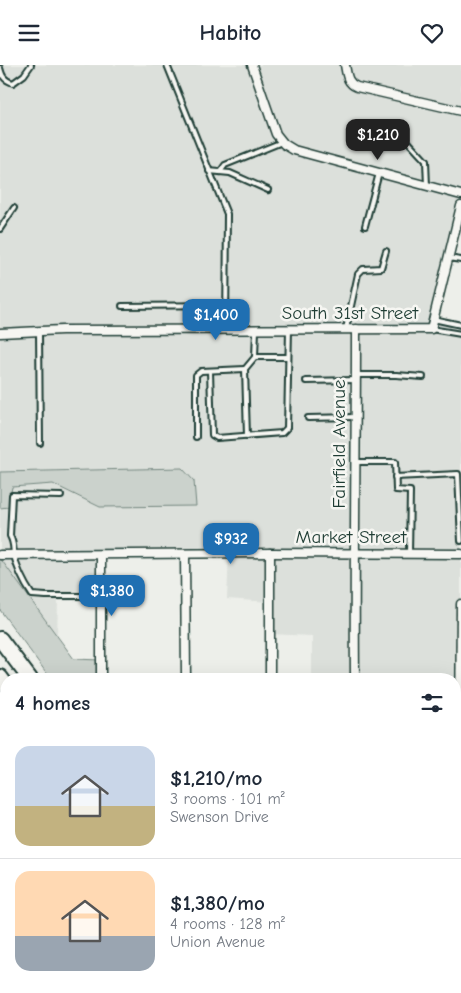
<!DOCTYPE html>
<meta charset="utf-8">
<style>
body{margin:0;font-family:"Comic Neue",sans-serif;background:#f2f2f3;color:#1f2937;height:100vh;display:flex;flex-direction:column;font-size:19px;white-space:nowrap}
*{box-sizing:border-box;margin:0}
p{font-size:16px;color:#747a83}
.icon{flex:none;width:28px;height:28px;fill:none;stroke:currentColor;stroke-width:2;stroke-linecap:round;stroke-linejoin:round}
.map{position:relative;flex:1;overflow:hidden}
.drawer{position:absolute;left:0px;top:608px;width:461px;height:321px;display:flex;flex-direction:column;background:#fff;border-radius:20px 20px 0 0;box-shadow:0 5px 20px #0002}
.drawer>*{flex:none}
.price{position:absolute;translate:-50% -42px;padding:0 11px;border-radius:10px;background:#1f6fb2;color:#fff;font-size:16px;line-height:32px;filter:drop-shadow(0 1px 2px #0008)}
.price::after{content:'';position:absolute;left:50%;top:30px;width:15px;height:11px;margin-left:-8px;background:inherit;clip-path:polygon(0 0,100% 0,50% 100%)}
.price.active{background:#222;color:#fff}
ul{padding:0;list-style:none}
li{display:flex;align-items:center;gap:15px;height:125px;padding:0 15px}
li+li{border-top:1px solid #e0e1e3}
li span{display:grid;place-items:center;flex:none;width:140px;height:100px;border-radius:15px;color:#555}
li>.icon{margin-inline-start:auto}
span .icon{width:60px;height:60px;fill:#fffc;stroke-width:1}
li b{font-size:21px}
h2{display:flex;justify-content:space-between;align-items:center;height:60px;padding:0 15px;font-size:21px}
header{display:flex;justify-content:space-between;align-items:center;height:65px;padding:0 15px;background:#fff;font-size:22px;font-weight:700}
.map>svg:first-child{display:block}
.built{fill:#dce0db}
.green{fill:#cbd2cc;stroke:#758880}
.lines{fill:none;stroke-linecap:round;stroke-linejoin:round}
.lane-casing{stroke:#1f3d34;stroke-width:8}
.street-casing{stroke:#1f3d34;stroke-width:11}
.secondary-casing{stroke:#1f3d34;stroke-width:14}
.highway-casing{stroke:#1f3d34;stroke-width:18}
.lane{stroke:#f6f6f2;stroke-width:4}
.street{stroke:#f6f6f2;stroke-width:8}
.secondary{stroke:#f6f6f2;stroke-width:10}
.highway{stroke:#f6f6f2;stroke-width:14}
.labels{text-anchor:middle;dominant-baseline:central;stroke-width:5;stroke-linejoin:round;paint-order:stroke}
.street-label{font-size:19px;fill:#1f3d34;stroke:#f6f6f2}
</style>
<header><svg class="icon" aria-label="menu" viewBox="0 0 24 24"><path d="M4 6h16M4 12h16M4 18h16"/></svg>Habito<svg class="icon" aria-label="heart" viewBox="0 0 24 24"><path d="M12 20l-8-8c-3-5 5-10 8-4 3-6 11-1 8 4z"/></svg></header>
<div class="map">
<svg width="461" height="928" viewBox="0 0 461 928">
<rect width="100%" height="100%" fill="#edefea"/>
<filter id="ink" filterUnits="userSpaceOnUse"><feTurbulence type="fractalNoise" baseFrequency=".02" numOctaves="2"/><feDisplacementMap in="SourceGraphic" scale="10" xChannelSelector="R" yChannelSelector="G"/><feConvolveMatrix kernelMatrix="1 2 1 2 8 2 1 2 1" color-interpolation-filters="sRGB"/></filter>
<g filter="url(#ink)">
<g class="built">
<polygon points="0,0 171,0 225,156 226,145 172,0 461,0 461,125 429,254 461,262 461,770 455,770 455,614 312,614 312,571 270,569 270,537 227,534 229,489 101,489 102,535 58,536 57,572 0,493 0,443 8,442 12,422 53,419 100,442 182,403 0,407"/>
<polygon points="455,797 461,797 461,844 455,847"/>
</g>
<g class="green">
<polygon points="182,403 194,416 196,441 100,442 53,419 12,422 8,442 0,443 0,407"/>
<polygon points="0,493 74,594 100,595 102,614 51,614 0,545"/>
<polygon points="0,642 6,651 6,699 0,698"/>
<polygon points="176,923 211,923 215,928 178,928"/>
<polygon points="282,923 333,923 334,928 286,928"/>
</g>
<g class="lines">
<g class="lane-casing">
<g id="lane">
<polyline points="167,0 227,149 226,265"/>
<path d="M0,3C2,11 4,15 13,18L24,10L31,0"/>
<polyline points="401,69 426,96 427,121"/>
<polyline points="209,106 230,108 268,125"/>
<polyline points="220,107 225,100 282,77"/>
<polyline points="365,161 379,108"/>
<polyline points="0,164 14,143"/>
<polyline points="448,193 461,195"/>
<polyline points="122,241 226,240"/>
<polyline points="433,254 461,260"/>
<polyline points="346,264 358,209 363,204 381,203 386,186"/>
<polyline points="431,264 461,269"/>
<polyline points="39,266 40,378"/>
<polyline points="255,292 288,292"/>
<polyline points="210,306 212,370 217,373 282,368 287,363 289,264"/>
<polyline points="356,310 396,310 423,312"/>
<polyline points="306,316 356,315"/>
<polyline points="308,353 355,352"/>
<polyline points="247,371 245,304 255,292 256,265"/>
<polyline points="196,372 196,310 201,306 245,304"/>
<polyline points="356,397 395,397 396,425 410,426 409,489"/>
<polyline points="395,412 458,409 461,476"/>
<path d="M61,431L12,430L10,471C14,478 13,482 14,490C17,504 24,518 32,530L46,531H100"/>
<polyline points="459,787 458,809 461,819"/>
</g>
</g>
<g class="street-casing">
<g id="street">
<polyline points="252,0 276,69 284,79 294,85 461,130"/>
<path d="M345,0C347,10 347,18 357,22L461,46"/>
<polyline points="0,268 62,265 431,264 461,141"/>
<polyline points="270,488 270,614"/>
<polyline points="0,490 270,488 461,489"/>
<polyline points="185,490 186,614"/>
<polyline points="101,614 101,490"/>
<path d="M355,614C354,497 356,381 356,264"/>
<polyline points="459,787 461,539"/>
<polyline points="455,856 461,853"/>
<polyline points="103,922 103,928"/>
<polyline points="172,922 175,928"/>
<polyline points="370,922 372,928"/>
<polyline points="22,928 22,922"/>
</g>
</g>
<g class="secondary-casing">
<g id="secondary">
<polyline points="0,787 6,787"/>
<polyline points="455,787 461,787"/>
</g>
</g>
<g class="highway-casing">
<g id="highway">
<polyline points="0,574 30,614"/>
<polyline points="0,612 6,620"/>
<polyline points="230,922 234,928"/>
<polyline points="258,922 262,928"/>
</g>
</g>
<use href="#lane" class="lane"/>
<use href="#street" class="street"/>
<use href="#secondary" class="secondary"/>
<use href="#highway" class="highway"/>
</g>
</g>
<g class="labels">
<g class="street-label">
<text x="350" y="248">South 31st Street</text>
<text transform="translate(339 379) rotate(-90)">Fairfield Avenue</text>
<text x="351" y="472">Market Street</text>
</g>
</g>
</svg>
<b class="price active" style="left:378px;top:96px">$1,210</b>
<b class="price" style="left:216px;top:276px">$1,400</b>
<b class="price" style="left:231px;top:500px">$932</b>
<b class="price" style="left:112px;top:552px">$1,380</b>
<section class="drawer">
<h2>4 homes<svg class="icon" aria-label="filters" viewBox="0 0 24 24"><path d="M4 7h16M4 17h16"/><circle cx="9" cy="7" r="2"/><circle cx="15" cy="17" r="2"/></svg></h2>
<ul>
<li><span style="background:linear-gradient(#c9d6e8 60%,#c2b280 0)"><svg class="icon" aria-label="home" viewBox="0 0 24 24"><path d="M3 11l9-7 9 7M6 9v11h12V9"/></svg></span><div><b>$1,210/mo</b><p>3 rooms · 101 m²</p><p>Swenson Drive</p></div></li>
<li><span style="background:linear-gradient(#ffd9b3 65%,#9aa5b1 0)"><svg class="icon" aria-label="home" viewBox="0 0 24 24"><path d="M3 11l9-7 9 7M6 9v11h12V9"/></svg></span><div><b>$1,380/mo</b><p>4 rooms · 128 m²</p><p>Union Avenue</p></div></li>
</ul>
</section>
</div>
